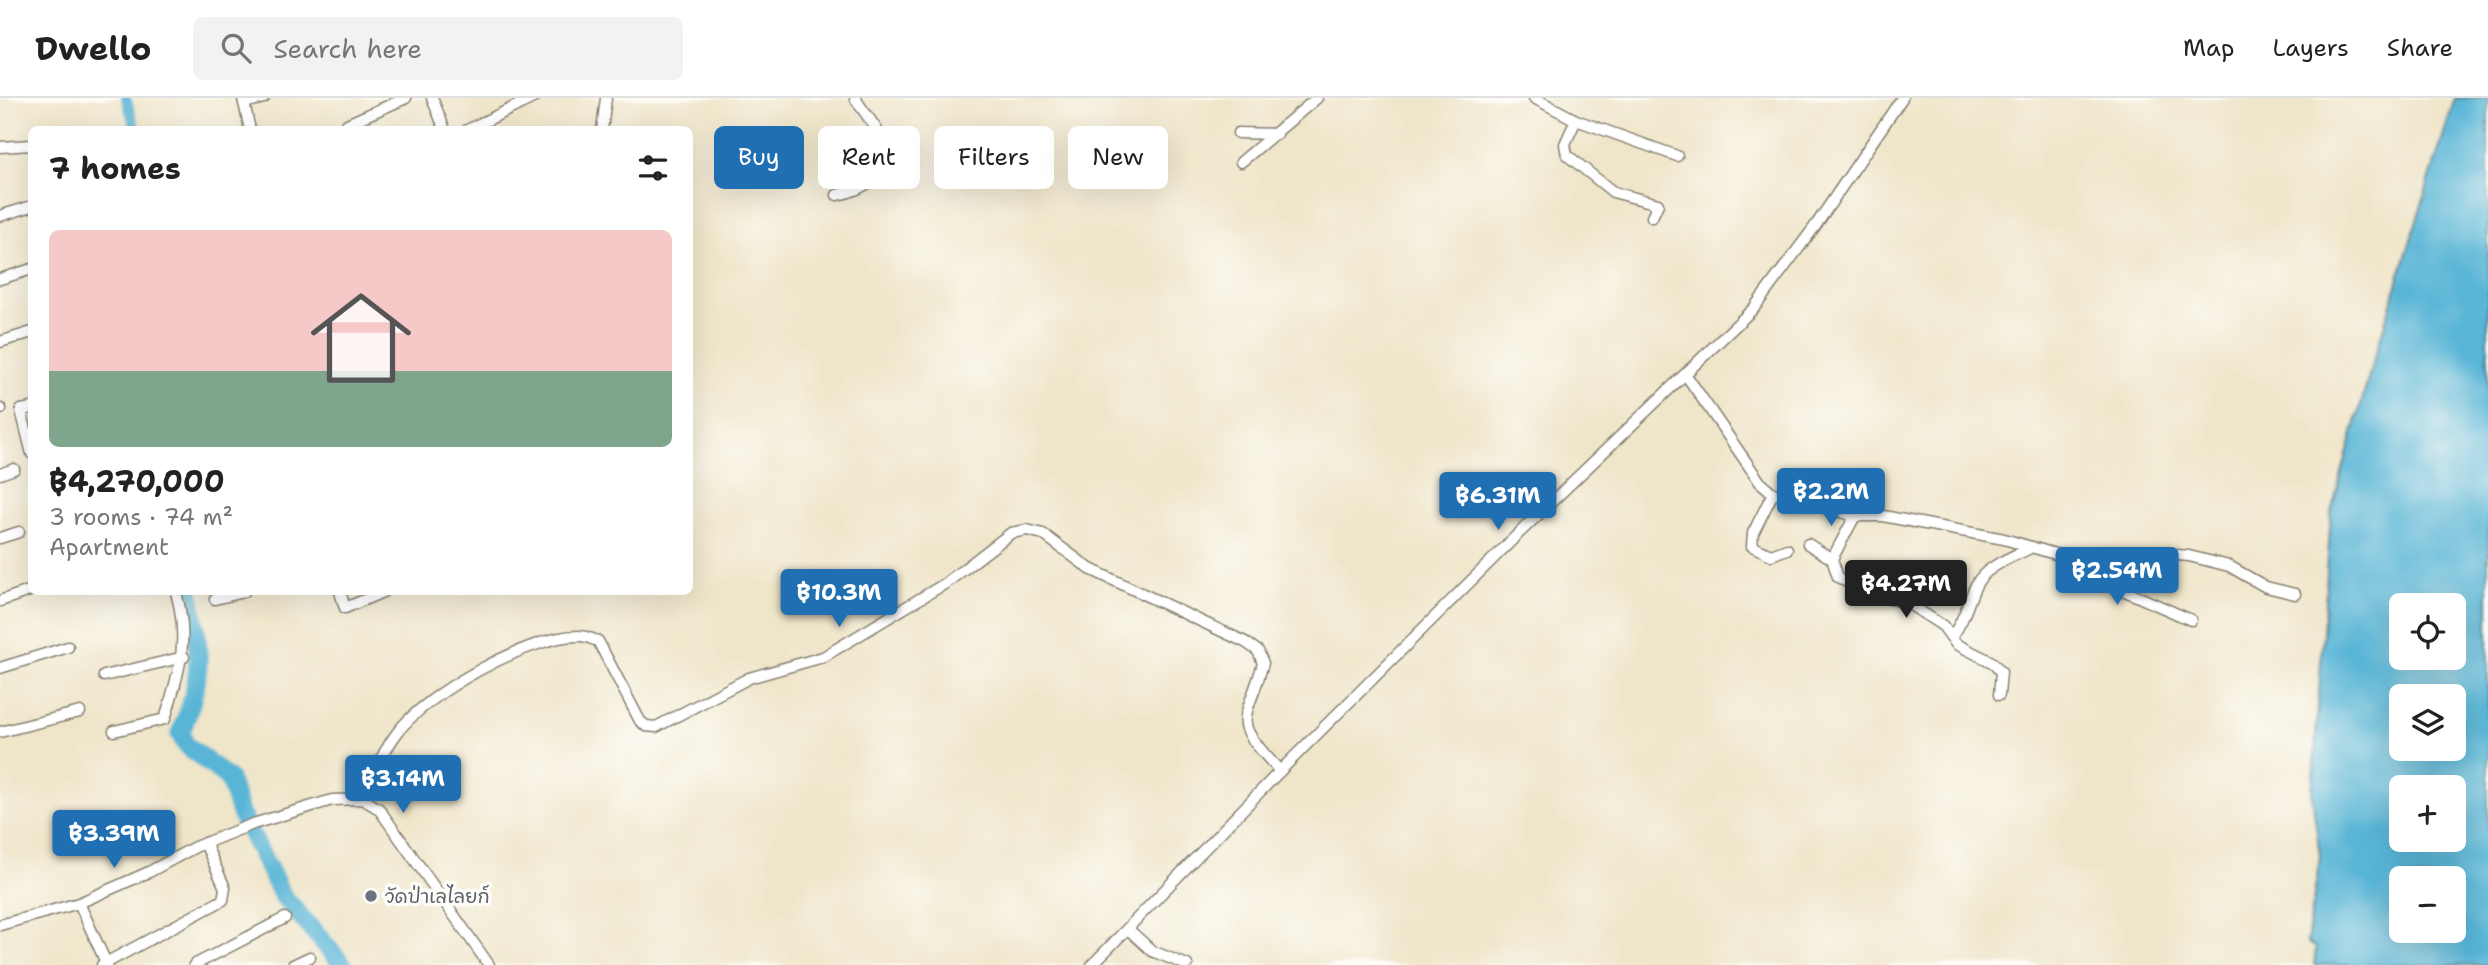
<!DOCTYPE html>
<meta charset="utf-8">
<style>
body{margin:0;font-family:"Shantell Sans","Playpen Sans Thai",sans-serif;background:#f2f2f2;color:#222;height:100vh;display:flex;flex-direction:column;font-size:26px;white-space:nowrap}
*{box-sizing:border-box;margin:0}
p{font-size:23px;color:#767676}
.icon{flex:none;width:38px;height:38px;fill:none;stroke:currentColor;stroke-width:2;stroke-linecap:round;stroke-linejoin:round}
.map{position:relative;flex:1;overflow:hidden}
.drawer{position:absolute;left:28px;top:28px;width:665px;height:469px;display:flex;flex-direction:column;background:#fff;border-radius:10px;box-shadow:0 7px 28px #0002}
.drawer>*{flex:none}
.top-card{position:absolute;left:714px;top:28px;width:665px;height:63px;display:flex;gap:14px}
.controls{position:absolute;left:2389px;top:495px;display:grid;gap:14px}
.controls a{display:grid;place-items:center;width:77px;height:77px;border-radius:10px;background:#fff;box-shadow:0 7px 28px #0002;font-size:35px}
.price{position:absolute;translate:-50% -60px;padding:0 16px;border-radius:7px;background:#1f6fb2;color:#fff;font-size:23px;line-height:46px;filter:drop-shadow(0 2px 4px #0008)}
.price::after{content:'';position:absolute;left:50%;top:42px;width:21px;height:16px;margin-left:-10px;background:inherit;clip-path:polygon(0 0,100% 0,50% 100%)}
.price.current{background:#222;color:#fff}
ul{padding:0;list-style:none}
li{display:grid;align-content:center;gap:14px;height:371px;padding:0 21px}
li+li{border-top:2px solid #e0e0e0}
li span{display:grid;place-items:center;height:217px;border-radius:10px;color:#555}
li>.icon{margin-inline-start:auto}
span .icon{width:126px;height:126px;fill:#fffc;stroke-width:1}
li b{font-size:30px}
h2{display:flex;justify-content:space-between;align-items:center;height:84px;padding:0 21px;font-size:30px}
.pill{padding:0 24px;border-radius:10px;background:#fff;box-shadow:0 7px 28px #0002;font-size:24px;line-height:63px}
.pill.current{background:#1f6fb2;color:#fff}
header{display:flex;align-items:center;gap:42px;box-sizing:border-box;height:98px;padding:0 35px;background:#fff;border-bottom:2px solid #e0e0e0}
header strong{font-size:33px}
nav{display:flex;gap:38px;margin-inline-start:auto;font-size:24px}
.search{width:490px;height:63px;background:#f2f2f2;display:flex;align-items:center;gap:18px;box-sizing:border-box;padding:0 24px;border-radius:10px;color:#767676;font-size:26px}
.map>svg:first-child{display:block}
.water{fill:#58b5d6;stroke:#3a6879;stroke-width:2;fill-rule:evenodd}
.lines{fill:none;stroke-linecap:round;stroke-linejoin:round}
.canal{stroke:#58b5d6;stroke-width:10}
.river{stroke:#58b5d6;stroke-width:19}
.street-casing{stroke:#868072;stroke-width:13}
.street{stroke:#fff;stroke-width:10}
.worship-dot{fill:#6b7280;stroke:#fdfcf7;stroke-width:2.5}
.labels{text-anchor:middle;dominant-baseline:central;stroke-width:7;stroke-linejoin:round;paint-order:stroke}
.worship-label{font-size:19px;fill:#5b616d;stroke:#fdfcf7;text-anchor:start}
</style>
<header>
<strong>Dwello</strong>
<div class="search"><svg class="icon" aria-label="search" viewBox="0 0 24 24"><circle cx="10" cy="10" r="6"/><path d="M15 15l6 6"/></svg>Search here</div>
<nav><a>Map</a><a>Layers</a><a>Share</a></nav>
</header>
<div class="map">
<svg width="2488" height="867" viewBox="0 0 2488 867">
<rect width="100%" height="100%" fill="#fdfcf7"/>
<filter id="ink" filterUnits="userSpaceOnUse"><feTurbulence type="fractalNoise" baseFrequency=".0143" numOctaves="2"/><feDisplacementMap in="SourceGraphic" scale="14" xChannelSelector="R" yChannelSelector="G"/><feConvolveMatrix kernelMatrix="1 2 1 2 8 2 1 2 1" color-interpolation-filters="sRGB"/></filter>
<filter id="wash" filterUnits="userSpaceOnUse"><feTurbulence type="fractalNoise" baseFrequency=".00686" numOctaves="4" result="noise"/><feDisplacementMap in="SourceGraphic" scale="28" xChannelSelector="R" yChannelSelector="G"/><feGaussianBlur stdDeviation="1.57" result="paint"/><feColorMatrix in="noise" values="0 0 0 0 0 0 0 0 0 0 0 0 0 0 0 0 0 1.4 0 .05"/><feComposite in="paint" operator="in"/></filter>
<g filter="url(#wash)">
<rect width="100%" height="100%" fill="#efe5c9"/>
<path class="water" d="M2455,0H2488V867H2314L2316,850L2307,844L2320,758L2312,698L2331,414L2372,267ZM2401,508H2454V560H2401ZM2401,598H2454V651H2401ZM2401,690H2454V742H2401ZM2401,780H2454V833H2401Z"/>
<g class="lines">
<polyline class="canal" points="126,0 136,32"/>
<path class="river" d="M189,494C202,552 203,580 180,636L186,647L229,681L240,715L283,798L343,867"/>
</g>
</g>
<g filter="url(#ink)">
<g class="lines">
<g class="street-casing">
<g id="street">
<polyline points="243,0 250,32"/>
<polyline points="432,0 445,32"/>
<polyline points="1534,0 1576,22 1677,58"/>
<polyline points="244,5 264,0"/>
<polyline points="1576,22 1565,46 1567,57 1613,94 1658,106 1652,119"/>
<polyline points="347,26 406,0"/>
<polyline points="467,32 533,0"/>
<polyline points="602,32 606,0"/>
<polyline points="1238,35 1277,36"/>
<polyline points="0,49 32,47"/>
<polyline points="1241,64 1317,0"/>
<path d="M837,97C859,93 896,76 885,47C879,31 864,15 855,0"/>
<polyline points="0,118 32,108"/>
<polyline points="0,181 32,171"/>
<polyline points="0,244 32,234"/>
<polyline points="1686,277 1760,384 1773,395 1855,418 1883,418 2004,441 2079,463 2112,464 2154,455 2189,458 2229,468 2266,489 2295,496"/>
<polyline points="32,310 21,312 32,356"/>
<polyline points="0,311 1,311"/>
<polyline points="0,376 14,371"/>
<polyline points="1773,395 1753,435 1752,448 1771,457 1787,451"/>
<polyline points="0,440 19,434"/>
<polyline points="1808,446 1832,461 1855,418"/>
<polyline points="1832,461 1838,479 1860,492 1909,506 1943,528 1956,546 1992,564 2001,574 1999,597"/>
<polyline points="2079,463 2082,474 2191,522"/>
<polyline points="340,494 345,510 383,494"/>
<polyline points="215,501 244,494"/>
<polyline points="0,503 29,493"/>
<path d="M1952,538C1965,522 1967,505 1976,487C1985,468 2015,458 2032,449"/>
<polyline points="0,570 68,549"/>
<polyline points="104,578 184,559"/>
<path d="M114,633L165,621C179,574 190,543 176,494"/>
<polyline points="0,634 80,614"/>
<path d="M363,701C372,678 382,655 397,635C425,596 529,538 577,538C584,537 591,541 598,543L640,623L646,628L656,629L749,580L823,559L946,485L1011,435L1027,432L1043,436L1090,471L1245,544L1258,553L1263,565C1246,628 1228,618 1280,673"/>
<polyline points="79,805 107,867"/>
<polyline points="0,827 79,805 149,774 195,749 253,726 332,702 363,701 379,711 489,867"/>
<polyline points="1128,831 1152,853 1187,867"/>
<polyline points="102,867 223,802 225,790 205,745"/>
<polyline points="194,867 285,820"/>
<polyline points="293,867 310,859"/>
<polyline points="1092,867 1280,673 1515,439 1754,210 1816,127 1902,0"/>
</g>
</g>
<use href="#street" class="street"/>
</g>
</g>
<circle class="worship-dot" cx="371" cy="798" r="7"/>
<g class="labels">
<g class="worship-label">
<text x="385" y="798">วัดป่าเลไลยก์</text>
</g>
</g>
</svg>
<div class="controls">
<a><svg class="icon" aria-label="locate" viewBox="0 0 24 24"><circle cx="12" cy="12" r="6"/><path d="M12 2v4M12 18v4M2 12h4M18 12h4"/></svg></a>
<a><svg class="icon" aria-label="layers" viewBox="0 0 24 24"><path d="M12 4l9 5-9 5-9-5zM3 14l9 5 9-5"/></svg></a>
<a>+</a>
<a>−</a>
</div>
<b class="price" style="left:1831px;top:430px">฿2.2M</b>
<b class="price" style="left:1498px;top:434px">฿6.31M</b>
<b class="price" style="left:2117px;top:509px">฿2.54M</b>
<b class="price current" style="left:1906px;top:522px">฿4.27M</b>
<b class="price" style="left:839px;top:531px">฿10.3M</b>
<b class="price" style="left:403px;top:717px">฿3.14M</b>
<b class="price" style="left:114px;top:772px">฿3.39M</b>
<div class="top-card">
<a class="pill current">Buy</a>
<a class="pill">Rent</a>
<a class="pill">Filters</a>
<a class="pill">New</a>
</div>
<section class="drawer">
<h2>7 homes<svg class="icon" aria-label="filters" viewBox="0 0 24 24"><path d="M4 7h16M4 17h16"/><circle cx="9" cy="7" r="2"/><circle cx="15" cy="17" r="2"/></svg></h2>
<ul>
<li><span style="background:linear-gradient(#f6c9c9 65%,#7fa58c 0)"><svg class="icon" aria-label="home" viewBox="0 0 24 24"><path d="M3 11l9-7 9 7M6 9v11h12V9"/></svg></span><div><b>฿4,270,000</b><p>3 rooms · 74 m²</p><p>Apartment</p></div></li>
</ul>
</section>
</div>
